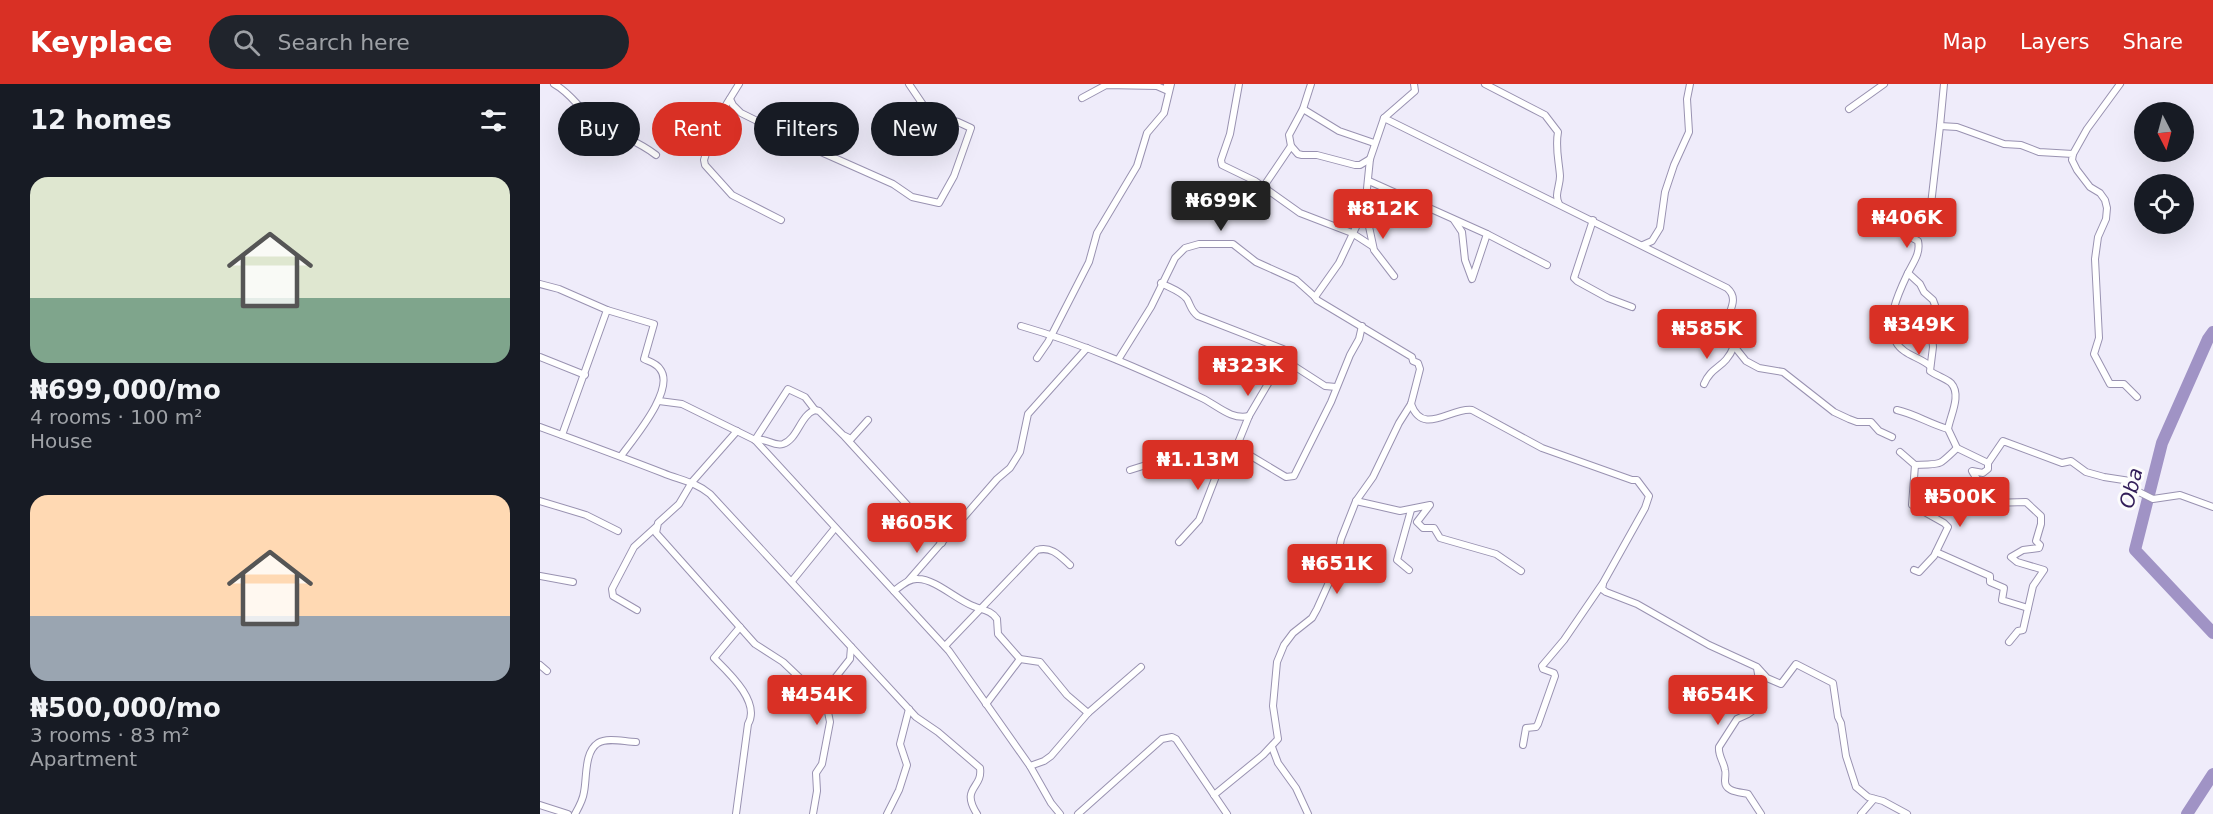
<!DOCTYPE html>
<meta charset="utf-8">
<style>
body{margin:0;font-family:"DejaVu Sans",sans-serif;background:#20242c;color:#f1f3f6;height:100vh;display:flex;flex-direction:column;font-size:22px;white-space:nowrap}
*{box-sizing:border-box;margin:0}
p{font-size:20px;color:#9ea1a6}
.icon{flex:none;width:33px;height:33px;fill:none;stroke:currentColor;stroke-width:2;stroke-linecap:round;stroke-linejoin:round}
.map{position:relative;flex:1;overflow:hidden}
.drawer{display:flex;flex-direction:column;background:#171b24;width:540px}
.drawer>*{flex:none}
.hud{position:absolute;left:18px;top:18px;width:570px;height:54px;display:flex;gap:12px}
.needle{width:39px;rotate:174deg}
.buttons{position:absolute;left:1594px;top:18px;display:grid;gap:12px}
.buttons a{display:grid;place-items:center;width:60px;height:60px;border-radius:50%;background:#171b24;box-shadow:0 6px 24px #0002;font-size:30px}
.price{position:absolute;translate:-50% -51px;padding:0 14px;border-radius:6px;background:#d93025;color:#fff;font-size:20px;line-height:39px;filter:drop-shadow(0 2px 3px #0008)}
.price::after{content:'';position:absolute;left:50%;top:36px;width:18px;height:14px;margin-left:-9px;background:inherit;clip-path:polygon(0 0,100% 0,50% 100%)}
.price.on{background:#222;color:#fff}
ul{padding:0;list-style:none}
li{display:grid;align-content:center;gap:12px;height:318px;padding:0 30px}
li span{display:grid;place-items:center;height:186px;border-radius:18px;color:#555}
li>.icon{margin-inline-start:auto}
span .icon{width:108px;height:108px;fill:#fffc;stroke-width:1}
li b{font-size:26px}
h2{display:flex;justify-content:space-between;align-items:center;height:72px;padding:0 30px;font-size:26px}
.chip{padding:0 21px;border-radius:27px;background:#171b24;box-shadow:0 6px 24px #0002;font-size:21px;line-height:54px}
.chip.on{background:#d93025;color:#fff}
header{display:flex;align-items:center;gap:36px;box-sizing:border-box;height:84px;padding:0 30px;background:#d93025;color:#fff}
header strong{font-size:28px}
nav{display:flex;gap:33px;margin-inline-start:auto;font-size:21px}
.search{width:420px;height:54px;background:#20242c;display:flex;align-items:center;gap:15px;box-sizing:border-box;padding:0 21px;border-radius:33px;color:#9ea1a6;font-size:22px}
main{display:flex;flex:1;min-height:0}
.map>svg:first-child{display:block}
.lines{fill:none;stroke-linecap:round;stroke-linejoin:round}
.river{stroke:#a093c5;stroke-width:12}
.minor-casing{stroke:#9992b1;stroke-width:8}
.minor{stroke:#fff;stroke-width:6}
.labels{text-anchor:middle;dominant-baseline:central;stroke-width:6;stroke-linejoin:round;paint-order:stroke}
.water-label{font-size:20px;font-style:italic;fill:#321d59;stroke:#fcfcfc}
</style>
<header>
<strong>Keyplace</strong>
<div class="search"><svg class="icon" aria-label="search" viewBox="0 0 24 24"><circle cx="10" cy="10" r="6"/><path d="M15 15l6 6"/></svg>Search here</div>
<nav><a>Map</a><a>Layers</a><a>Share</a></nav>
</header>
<main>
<section class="drawer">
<h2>12 homes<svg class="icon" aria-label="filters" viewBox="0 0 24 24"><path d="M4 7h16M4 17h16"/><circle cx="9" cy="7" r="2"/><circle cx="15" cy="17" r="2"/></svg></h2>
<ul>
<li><span style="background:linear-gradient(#dfe7d0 65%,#7fa58c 0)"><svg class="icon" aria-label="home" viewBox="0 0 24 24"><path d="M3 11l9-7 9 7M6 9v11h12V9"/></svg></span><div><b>₦699,000/mo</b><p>4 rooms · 100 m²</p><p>House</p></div></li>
<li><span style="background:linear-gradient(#ffd9b3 65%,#9aa5b1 0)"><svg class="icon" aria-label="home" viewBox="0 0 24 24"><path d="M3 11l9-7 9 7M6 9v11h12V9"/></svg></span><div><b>₦500,000/mo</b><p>3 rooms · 83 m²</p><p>Apartment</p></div></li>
</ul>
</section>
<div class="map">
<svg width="1673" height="730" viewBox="0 0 1673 730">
<rect width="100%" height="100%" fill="#efecfa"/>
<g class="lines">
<g class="river">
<polyline points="1673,248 1668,255 1622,359 1595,466 1673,549"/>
<polyline points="1647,730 1673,690"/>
</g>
<g class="minor-casing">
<g id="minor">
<path d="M14,0C32,10 38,24 53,35C73,49 97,56 116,71"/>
<polyline points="199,0 176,37 164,76 165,81 192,111 241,136"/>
<polyline points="699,0 690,50 681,76 682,81 715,97 760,129 812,149 832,162"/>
<polyline points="771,0 763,25 749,51 751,62 758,70 762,71 777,71 815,81 820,81 830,75"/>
<path d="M874,0L875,7L844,34L1187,204C1201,216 1186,229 1186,244L1194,262L1206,277L1219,284L1243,288L1294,328L1309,335L1317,338H1331L1339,347L1352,353"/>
<path d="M945,0L1005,31L1018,48C1015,64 1019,77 1020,92C1020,103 1014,110 1019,120"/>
<polyline points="1404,0 1400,42 1417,43 1464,60 1481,61 1499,68 1533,70 1532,76 1537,86 1550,103 1560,109 1565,116 1567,124 1566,135 1558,153 1555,175 1559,254 1554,270 1570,300 1584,300 1597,313"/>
<polyline points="542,14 566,1 617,2 626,6 627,1"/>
<polyline points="190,15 193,21 201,29 272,64 353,100 372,113 399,119 414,92 431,44 418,38 390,31 369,0"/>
<polyline points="763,25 799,47 834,59"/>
<polyline points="1309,25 1344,0"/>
<polyline points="1533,70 1547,45 1580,0"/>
<polyline points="829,97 947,150 1007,181"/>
<polyline points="726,99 751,62"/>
<polyline points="825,124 834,166 854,192"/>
<polyline points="914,136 922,148 925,176 932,195 947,150"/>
<polyline points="1053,136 1034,194 1037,197 1068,214 1092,223"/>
<polyline points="1103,161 1112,157 1120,144 1125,108 1134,81 1149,48 1147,15 1150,0"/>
<path d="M1368,189L1380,200L1384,208L1393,216L1396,224L1391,243L1393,263L1390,287C1397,292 1405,294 1411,299C1422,311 1410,332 1408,345"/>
<path d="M621,199C630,204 641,207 647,215C651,222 651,227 658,232L743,265L754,282L785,302L796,303"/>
<path d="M0,200L19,205L67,226L114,240L104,275C110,278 116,279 120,285C136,305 94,354 81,372"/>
<path d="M481,242C544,260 605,287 664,315C679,323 692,336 709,332"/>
<polyline points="0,273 45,291"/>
<polyline points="497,274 508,258 549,178 557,149 597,82 607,49 624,29 631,0"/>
<polyline points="578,276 611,223 635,174 645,164 659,160 693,160 716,178 756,196 775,213"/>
<path d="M1390,282C1380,273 1363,271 1356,258C1345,238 1358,210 1367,191C1372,180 1381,170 1378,157L1363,149L1382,148L1389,138L1400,42"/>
<path d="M1164,300C1172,281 1185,285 1194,262"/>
<polyline points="119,317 142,320 215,356 409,567 490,682 511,719 520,730"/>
<path d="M871,320C883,353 911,323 932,326L1002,364L1092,396H1097L1109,412L1105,424L1063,499L1024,556L1002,582L1003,585L1014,589L1015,592L998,640L996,643L986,644L983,661"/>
<path d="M1357,326C1375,330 1390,340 1408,345L1417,364L1448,379"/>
<path d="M0,343C41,358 82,373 123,389C140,396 156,398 170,410L376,633L398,648L440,684C443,705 420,703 437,730"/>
<polyline points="197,347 152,398 139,420 118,439 116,449 215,560 243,578 285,618"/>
<polyline points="22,351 67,226"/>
<polyline points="305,353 402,459"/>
<path d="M215,356C226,353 233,363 243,360C258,355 260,331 275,326L279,327L303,351L311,355L328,336"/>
<polyline points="215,356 248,305 265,313 275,326"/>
<path d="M1360,368L1375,381C1403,379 1396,384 1417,364"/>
<polyline points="590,386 606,381 666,370 685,371 698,369 711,372 746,393 754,392 791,318 810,271 819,255 822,242"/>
<polyline points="0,417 46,431 78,447"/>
<polyline points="816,417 860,427 890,421 877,438 883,444 894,444 900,454 956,470 981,487"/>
<polyline points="639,458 659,436 678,387 696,364 709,332 746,269"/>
<polyline points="1396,468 1450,492 1450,498 1464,504 1462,516 1488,524"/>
<polyline points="869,486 857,476 871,426"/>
<polyline points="1374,486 1379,488 1394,472 1408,443 1404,439 1372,421 1375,381"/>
<polyline points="0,492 33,498"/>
<polyline points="369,496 457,395 470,384 480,368 488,330 547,264"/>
<polyline points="252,497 295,444"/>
<polyline points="1063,500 1062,505 1066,508 1097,520 1169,561 1217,583 1227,594 1241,600 1256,580 1293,599 1298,633 1301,639 1306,672 1316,703 1328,713 1343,717 1367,730"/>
<path d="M354,507C361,502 369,494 378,495C395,495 417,516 433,522C442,526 451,526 457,535L458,550L480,575L500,578L527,611L548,629"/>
<polyline points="97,526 73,512 72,505 94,463 116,443"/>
<path d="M1469,558L1478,547L1483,546L1493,502L1504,486L1477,478L1471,473L1483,466L1499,464L1500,461L1496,457L1501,440V432L1486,418L1451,419C1449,405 1438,399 1432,387L1443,389L1448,385V379L1463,357L1522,379L1531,377L1546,388L1564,393L1590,397L1595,406L1613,415L1640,411L1673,423"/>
<path d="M405,562L497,466C512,462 520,472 530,481"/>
<polyline points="0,581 7,587"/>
<path d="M1217,584L1223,619L1208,630L1197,635L1179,663C1178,672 1184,678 1185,686C1186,688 1185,695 1185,697C1185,708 1199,708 1208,710L1221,730"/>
<polyline points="446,620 480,575"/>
<polyline points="732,663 738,679 756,704 768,730"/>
<polyline points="490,682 504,677 511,672 548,629 601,583"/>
<polyline points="674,711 723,671 738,655 733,622 737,578 744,561 753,549 772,534 777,525 795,485 801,455 816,417 833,393 859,339 871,320 880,285 878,279 873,277 872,273 777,216 775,213 799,179 825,124 830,75 844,34"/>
<polyline points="0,721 28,730"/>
<path d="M35,730C39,723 43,716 44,708C47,694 44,668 58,659C68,653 85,658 96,658"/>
<path d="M196,730L208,640C221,618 188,588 174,574L200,543"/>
<polyline points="273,730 277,707 276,689 282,680 290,638 284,608 310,575 311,563"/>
<polyline points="347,730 359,706 367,681 360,660 369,625"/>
<polyline points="538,730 622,655 632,653 636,655 687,730"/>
<polyline points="1321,730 1334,715"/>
</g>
</g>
<use href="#minor" class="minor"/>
</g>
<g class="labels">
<g class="water-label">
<text transform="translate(1591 404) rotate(-76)">Oba</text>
</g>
</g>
</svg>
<div class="buttons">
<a><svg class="needle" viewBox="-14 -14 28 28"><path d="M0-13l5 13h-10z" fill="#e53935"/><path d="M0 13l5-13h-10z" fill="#9ea1a6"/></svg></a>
<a><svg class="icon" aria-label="locate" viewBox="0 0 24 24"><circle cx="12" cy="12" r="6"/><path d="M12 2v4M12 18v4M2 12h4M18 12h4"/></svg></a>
</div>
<b class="price on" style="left:681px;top:148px">₦699K</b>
<b class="price" style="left:843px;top:156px">₦812K</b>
<b class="price" style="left:1367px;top:165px">₦406K</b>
<b class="price" style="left:1379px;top:272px">₦349K</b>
<b class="price" style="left:1167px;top:276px">₦585K</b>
<b class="price" style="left:708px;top:313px">₦323K</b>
<b class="price" style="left:658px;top:407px">₦1.13M</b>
<b class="price" style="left:1420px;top:444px">₦500K</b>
<b class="price" style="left:377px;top:470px">₦605K</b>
<b class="price" style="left:797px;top:511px">₦651K</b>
<b class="price" style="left:277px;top:642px">₦454K</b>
<b class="price" style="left:1178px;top:642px">₦654K</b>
<div class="hud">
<a class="chip">Buy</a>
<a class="chip on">Rent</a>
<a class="chip">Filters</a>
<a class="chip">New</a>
</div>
</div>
</main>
